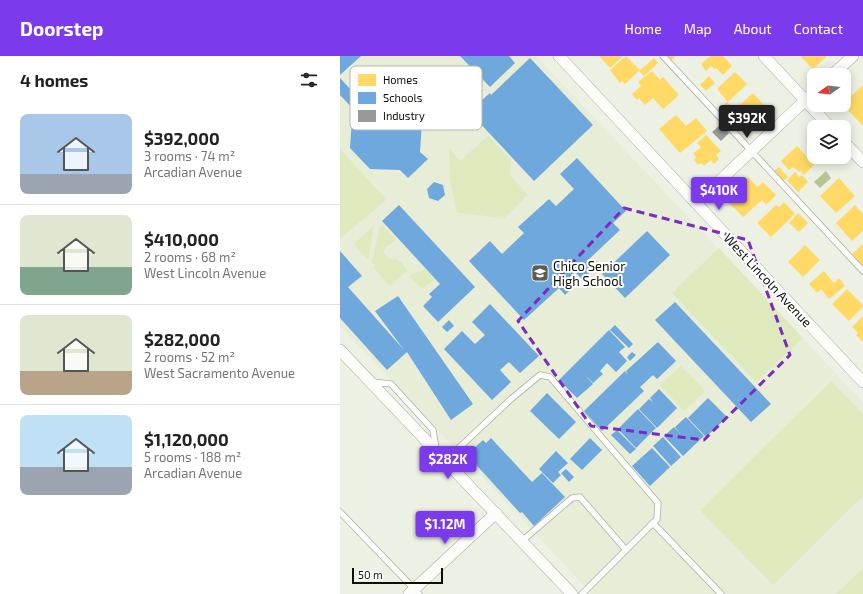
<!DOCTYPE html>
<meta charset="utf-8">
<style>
body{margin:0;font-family:"Exo 2",sans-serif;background:#f6f6f6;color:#222;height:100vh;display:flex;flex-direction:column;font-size:15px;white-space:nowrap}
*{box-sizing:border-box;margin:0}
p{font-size:13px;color:#767676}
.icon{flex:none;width:22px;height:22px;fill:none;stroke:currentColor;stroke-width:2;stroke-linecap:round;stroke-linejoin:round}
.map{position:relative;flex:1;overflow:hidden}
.side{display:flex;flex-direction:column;background:#fff;width:340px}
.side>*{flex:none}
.needle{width:26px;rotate:256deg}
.fabs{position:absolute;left:467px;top:12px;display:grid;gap:8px}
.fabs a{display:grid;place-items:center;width:44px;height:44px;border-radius:8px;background:#fff;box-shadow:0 2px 10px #0003;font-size:20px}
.scale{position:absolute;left:12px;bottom:10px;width:91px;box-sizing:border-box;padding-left:4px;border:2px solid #0c0e07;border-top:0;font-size:11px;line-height:14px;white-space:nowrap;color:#0c0e07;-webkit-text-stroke:3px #fff;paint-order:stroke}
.price{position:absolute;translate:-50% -34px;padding:0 9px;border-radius:4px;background:#7c3aed;color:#fff;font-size:13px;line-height:26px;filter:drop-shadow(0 1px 2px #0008)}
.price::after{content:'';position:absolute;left:50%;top:24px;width:12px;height:9px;margin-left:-6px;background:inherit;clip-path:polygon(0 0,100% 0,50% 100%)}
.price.active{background:#222;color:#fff}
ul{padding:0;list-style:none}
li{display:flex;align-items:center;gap:12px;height:100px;padding:0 20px}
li+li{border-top:1px solid #e0e0e0}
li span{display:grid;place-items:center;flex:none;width:112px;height:80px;border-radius:8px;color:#555}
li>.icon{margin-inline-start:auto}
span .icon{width:48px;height:48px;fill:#fffc;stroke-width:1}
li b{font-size:17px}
h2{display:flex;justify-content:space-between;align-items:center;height:48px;padding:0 20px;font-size:17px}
header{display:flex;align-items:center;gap:24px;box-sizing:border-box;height:56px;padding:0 20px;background:#7c3aed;color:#fff}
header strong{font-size:19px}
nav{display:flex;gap:22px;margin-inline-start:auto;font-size:14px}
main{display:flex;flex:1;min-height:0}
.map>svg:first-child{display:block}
.built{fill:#e7edd7}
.green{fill:#dee9be}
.water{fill:#b8c593}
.homes{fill:#ffd966}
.schools{fill:#6fa8dc}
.industry{fill:#999}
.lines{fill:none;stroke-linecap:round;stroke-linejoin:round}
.lane-casing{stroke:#adb0a6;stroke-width:7}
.street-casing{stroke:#adb0a6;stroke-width:12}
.lane{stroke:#fcfdfb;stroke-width:5.5}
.street{stroke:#fcfdfb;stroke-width:11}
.marked{fill:none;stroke:#7b2cbf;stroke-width:3;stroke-dasharray:8 5;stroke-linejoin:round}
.labels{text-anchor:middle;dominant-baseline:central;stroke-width:4;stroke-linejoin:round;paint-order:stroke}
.poi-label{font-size:13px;fill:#0c0e07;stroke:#fff;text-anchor:start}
.street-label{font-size:13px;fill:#0c0e07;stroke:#fff}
.key{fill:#fff;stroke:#b6b7b5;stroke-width:1}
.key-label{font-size:11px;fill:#0c0e07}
</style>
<header>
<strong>Doorstep</strong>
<nav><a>Home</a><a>Map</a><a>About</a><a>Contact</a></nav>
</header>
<main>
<section class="side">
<h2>4 homes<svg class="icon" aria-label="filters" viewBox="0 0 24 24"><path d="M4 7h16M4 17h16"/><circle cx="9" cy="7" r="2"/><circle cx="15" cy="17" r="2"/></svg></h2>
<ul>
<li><span style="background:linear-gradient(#a9c7e8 75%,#9aa5b1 0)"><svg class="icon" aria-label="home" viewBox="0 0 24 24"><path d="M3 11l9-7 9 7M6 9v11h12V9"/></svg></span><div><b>$392,000</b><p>3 rooms · 74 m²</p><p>Arcadian Avenue</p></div></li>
<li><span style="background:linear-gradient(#dfe7d0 65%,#7fa58c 0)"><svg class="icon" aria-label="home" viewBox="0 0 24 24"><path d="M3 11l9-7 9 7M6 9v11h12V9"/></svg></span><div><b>$410,000</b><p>2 rooms · 68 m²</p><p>West Lincoln Avenue</p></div></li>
<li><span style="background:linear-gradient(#dfe7d0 70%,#b9a48a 0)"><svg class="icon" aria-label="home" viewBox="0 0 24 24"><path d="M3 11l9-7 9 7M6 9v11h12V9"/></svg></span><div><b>$282,000</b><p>2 rooms · 52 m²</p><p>West Sacramento Avenue</p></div></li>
<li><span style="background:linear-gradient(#bfe0f5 65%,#9aa5b1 0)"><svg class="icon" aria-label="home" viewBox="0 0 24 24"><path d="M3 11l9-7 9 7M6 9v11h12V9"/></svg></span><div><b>$1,120,000</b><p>5 rooms · 188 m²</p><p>Arcadian Avenue</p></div></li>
</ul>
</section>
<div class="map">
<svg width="523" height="538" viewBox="0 0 523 538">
<rect width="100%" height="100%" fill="#edf1e4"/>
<polygon class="built" points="0,0 196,0 523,346 523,538 252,538 0,270"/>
<g class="green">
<polygon points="148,80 171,104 170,119 188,139 164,162 120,157 117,156 116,154 110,123 109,92 120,105"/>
<polygon points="0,93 45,142 45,145 40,149 1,182 0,180"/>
<polygon points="34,169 28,204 14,188"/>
<path d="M40,170L41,172L43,170L56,184L46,191L44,196C47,201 50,205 57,203C61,207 66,209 67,215L50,230L33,211L35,209L32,206Z"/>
<polygon points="379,192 463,282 416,326 332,237"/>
<polygon points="85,213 95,223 82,233 69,220"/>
<polygon points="341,310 365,335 344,355 320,329"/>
<polygon points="491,325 523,358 523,440 433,529 360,454"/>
<polygon points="523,512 523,538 496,538"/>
</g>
<polygon class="water" points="486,115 491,122 480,132 474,126"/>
<g class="homes">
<polygon points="259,0 283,0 270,12"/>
<polygon points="286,0 300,14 285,28 282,25 280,27 270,14"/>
<polygon points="325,0 336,0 330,6"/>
<polygon points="370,0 383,0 392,10 383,19 376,12 374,13 371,10 366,15 361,8"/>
<polygon points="462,0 487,0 473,13 461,1"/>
<polygon points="314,2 318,7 304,20 299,15"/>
<polygon points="312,15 320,24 323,21 339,39 323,53 313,42 305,49 299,42 297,44 292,38 301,30 298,26"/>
<polygon points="395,16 407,28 388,46 377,33"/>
<polygon points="369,20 375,27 366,35 360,29"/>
<polygon points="523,29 523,70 504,50 504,47"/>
<polygon points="413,37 426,51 406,70 392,56"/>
<polygon points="387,46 393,52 383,61 377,55"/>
<polygon points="336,59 346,70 356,62 367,75 340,97 319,73"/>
<polygon points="366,79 381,95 376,99 379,103 374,108 371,104 364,110 361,107 358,109 354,104 356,101 353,98 361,91 357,87"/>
<polygon points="457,90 470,104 473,101 478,101 480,103 464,119 460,115 459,116 453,111 449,114 441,105"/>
<polygon points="439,111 448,121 442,126 433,116"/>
<polygon points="455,116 459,121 462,119 468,126 458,136 447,124"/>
<polygon points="408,121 418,131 423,126 436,139 426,149 422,144 403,161 385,143"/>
<polygon points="499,122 515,140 496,157 480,140"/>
<polygon points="444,146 455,158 431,181 417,167 436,149 439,151"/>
<polygon points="515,149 523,158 523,175 512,185 496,167"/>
<polygon points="458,157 468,167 459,176 449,167"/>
<polygon points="523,188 523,210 512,198"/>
<polygon points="465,189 480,204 463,221 448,206"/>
<polygon points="484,215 494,227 499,222 505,230 489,243 481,233 477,237 469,228"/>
<polygon points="507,233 523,249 523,251 509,265 492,248"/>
<polygon points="523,260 523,286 516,279 518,277 512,271"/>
</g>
<g class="schools">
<polygon points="0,0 21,0 0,19"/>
<polygon points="120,0 169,0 175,7 150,31"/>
<polygon points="190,2 253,69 194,125 135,62 133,57 134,51 150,37 151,39"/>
<polygon points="0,22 26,50 33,43 61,44 82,66 80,96 88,103 68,122 60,114 30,113 10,92 12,63 18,58 0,39"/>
<polygon points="237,102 286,155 273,167 280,174 247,205 254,213 242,223 235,216 228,223 232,227 231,228 233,231 225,239 219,232 184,264 129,205 150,185 162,198 184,177 178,171 209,143 216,150 234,133 220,118"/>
<polygon points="94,126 103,129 105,139 98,145 89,142 87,133"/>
<polygon points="59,149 135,231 98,266 83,250 92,241 89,238 100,228 42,165"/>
<polygon points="307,175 330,199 285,242 262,218"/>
<polygon points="0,195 22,220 8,231 64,294 35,255 58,240 133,348 111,364 67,296 47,314 0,262"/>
<polygon points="335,246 431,348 411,366 315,264"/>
<polygon points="150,248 199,300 180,317 169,306 160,314 171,326 152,344 104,293 122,275 135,288 145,279 132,266"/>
<polygon points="109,264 114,270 107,276 102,271"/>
<polygon points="275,269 293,288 289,292 270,274"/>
<polygon points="269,274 285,291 279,296 287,305 276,316 267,307 260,315 263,318 253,327 244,318 253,328 237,342 219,324 257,286 274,302 257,286"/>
<polygon points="318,286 336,305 317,323 313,319 300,331 304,335 262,375 244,355 285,315 288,319 286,315"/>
<polygon points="292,296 296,299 290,305 287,301"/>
<polygon points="319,333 337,352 317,372 299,353 309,343 313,346 310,342"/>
<polygon points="207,337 236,366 219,383 190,355"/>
<polygon points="368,342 387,361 366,381 348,362"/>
<polygon points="298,353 316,372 296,392 278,373"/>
<polygon points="346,361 364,380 343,400 324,380 334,371 340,377 335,371"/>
<polygon points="277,374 296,393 290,398 271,379"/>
<polygon points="323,381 341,401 331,410 313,390"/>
<polygon points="151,382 192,426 202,417 225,441 194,470 182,456 180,457 130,402 135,397 132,394 143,384 146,387"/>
<polygon points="250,382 262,394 242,414 230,403"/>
<polygon points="312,392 330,411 310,430 292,410"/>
<polygon points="216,395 228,407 218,416 221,419 213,427 199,413"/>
<polygon points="226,413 234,421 229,426 221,417"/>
</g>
<polygon class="industry" points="381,68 389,77 381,85 372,76"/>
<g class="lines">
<g class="lane-casing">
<g id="lane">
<polyline points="323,0 523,215"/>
<polyline points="32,326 51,328 93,374 96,393"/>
<polyline points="106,404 171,343 200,319 210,321 318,447 317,463 242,538"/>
<polyline points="0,456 79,538"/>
<polyline points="313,467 381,538"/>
<polyline points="182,485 232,442 240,441 286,494"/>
</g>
</g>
<g class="street-casing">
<g id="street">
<polyline points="219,0 523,326"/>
<polyline points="424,0 490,71"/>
<polyline points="492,19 513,0"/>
<polyline points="504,86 523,106"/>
<polyline points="356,147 474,36"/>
<polyline points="0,294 232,538"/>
<polyline points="69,538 156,457"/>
</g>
</g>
<use href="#lane" class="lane"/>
<use href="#street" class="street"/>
</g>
<path class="marked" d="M284,152L408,184L450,299L364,384L251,370L178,265Z"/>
<defs>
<g id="school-square" transform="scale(0.9)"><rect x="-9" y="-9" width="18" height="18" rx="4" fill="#5b5d54" stroke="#fff"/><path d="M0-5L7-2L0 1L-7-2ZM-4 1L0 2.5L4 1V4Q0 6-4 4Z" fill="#fff"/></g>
</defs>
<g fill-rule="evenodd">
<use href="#school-square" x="200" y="217"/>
</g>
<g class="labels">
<g class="poi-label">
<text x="213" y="210">Chico Senior<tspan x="213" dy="15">High School</tspan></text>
</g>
<g class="street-label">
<text transform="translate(428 224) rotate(47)">West Lincoln Avenue</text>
</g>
</g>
<rect x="10" y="10" width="132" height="64" rx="6" class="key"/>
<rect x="18" y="18" width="18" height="12" fill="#ffd966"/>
<rect x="18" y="36" width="18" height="12" fill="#6fa8dc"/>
<rect x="18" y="54" width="18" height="12" fill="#999"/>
<g class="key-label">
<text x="43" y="28">Homes</text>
<text x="43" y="46">Schools</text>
<text x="43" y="64">Industry</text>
</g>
</svg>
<div class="fabs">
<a><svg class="needle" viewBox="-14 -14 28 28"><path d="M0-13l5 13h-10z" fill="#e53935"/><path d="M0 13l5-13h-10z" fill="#767676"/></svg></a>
<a><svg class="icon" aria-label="layers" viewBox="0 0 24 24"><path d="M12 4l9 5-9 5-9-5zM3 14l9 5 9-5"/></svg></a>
</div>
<div class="scale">50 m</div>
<b class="price active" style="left:407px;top:83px">$392K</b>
<b class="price" style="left:379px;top:155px">$410K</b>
<b class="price" style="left:108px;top:424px">$282K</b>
<b class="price" style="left:105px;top:489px">$1.12M</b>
</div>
</main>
